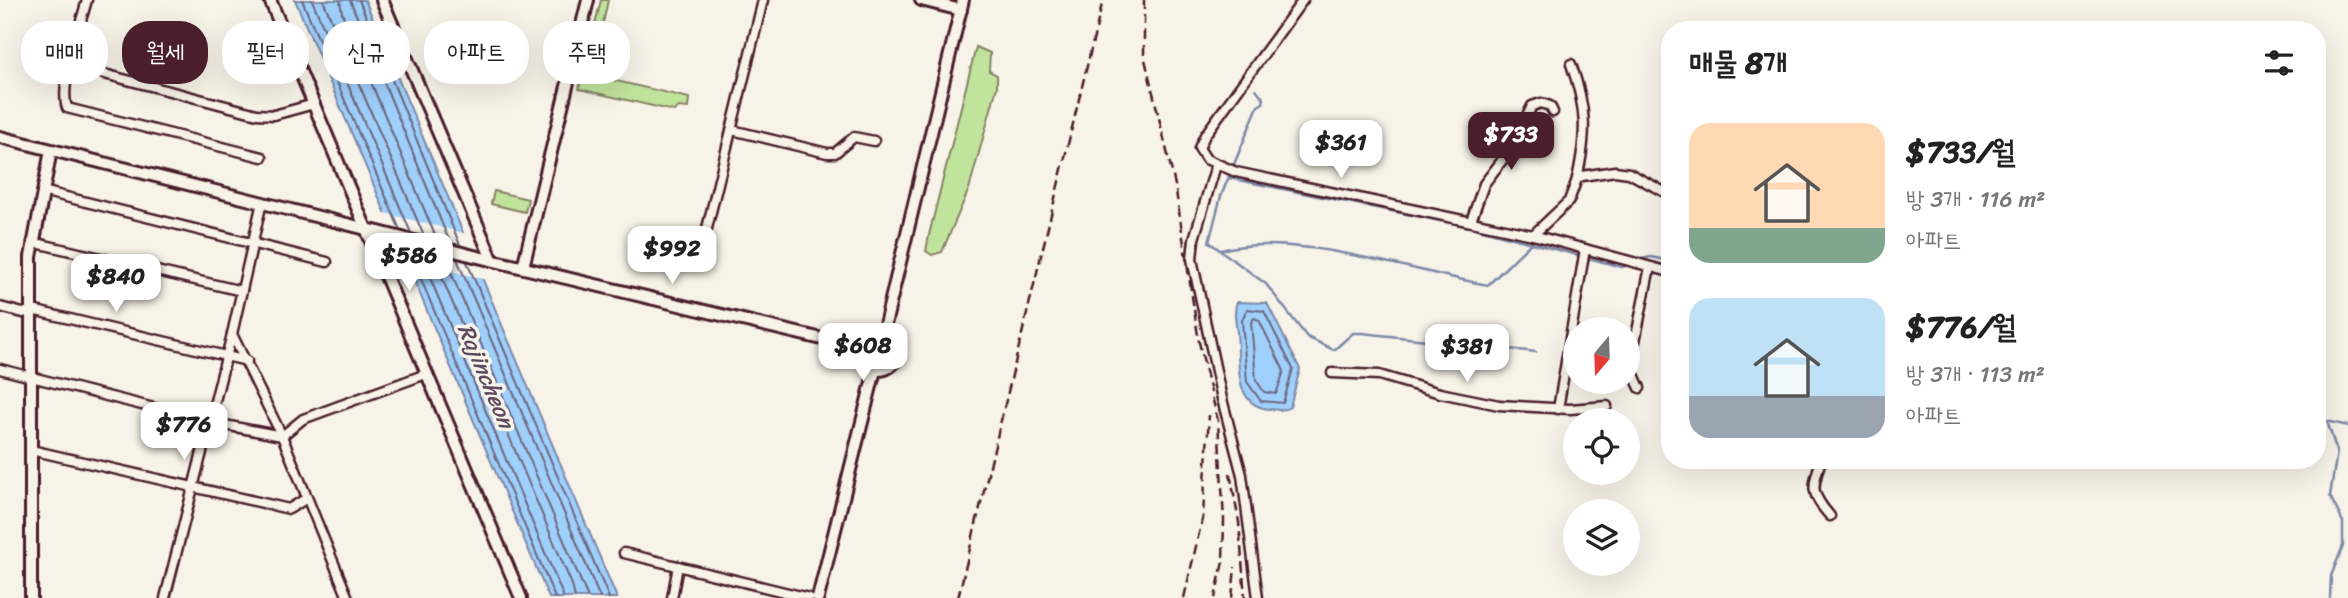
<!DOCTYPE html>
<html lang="ko">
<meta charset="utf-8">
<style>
body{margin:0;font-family:Sriracha,"Poor Story",sans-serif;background:#f6f6f6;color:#222;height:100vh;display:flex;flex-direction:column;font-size:26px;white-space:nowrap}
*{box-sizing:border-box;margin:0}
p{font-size:23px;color:#767676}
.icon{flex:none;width:38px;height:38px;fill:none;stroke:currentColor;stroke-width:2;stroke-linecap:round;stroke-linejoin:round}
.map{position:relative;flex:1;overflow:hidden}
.drawer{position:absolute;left:1661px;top:21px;width:665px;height:448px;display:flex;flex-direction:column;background:#fff;border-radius:28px;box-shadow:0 7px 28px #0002}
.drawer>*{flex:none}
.guide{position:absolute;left:21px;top:21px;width:665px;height:63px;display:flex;gap:14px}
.needle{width:46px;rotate:199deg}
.tools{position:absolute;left:1563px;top:317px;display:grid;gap:14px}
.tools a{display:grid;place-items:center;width:77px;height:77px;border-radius:50%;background:#fff;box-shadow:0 7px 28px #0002;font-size:35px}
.price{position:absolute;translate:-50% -60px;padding:0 16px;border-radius:14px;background:#fff;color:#222;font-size:23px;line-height:46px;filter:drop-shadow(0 2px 4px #0008)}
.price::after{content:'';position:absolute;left:50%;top:42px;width:21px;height:16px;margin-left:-10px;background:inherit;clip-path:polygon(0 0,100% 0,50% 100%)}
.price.active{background:#4a1f2b;color:#fff}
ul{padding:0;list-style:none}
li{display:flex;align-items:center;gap:21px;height:175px;padding:0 28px}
li span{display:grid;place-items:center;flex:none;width:196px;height:140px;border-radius:21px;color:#555}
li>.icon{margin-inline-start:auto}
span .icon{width:84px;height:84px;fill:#fffc;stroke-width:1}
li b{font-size:30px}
h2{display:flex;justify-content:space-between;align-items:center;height:84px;padding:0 28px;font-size:30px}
.pill{padding:0 24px;border-radius:28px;background:#fff;box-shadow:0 7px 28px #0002;font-size:24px;line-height:63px}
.pill.active{background:#4a1f2b;color:#fff}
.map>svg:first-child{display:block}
.green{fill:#c1e49d;stroke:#868264;stroke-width:2}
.water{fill:#9fd0fc;stroke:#7d89a8;stroke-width:2}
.pier{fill:#f7f3e8}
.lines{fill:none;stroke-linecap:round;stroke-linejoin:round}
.shore{stroke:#6c667f;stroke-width:2}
.stream{stroke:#7d89a8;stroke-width:2.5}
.street-casing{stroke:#4a1f2b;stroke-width:13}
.secondary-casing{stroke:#4a1f2b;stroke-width:16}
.street{stroke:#f7f3e8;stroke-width:8}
.secondary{stroke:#f7f3e8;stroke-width:10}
.rail{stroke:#4a1f2b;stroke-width:2.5;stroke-dasharray:10 5;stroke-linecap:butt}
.labels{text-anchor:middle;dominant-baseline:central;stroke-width:7;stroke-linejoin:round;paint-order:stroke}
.water-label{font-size:23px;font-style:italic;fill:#5f4b5f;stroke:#f7f3e8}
</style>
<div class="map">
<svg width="2348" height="598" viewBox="0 0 2348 598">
<rect width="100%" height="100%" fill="#f7f3e8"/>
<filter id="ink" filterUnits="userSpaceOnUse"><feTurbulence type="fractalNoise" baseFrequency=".0143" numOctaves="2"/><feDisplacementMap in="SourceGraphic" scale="14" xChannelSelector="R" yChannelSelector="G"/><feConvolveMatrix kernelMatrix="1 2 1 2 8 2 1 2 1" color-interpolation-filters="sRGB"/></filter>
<g filter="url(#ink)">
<g class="green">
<polygon points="601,0 608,0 597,51 603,65 611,67 612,80 689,98 688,108 679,107 674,111 579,89"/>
<polygon points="976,47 990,53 989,71 997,75 997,87 969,189 942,252 932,255 926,251 929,235"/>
<polygon points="494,191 528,199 525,212 491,204"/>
</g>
<g class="water">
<polygon points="295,0 365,0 617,598 549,598"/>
<path d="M1237,302L1267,303L1300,369L1290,407C1284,411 1277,410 1269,409C1232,406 1240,360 1237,333C1236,323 1233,311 1237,302Z"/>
</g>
<polygon class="pier" points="381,212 467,234 487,280 401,258"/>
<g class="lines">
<g class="shore">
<polyline points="302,0 400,230"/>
<polyline points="312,0 411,233"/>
<polyline points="323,0 424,236"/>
<polyline points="340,0 342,13 437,240"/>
<polyline points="350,0 450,243"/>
<polyline points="359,0 460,245"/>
<polyline points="407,246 555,598"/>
<polyline points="418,249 564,598"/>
<polyline points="431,252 572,585 575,598"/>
<polyline points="444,256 588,598"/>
<polyline points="457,259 600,598"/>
<polyline points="467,262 609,598"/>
<polygon points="1247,309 1264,311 1293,369 1283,403 1261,401 1247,382 1242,320"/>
<polygon points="1254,318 1259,320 1284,371 1276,394 1264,392 1256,380 1251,322"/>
</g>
<g class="stream">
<polyline points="1256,89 1264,99 1263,103 1258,106 1221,196 1209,242 1266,284 1307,337 1334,350 1353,333 1362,333 1536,352"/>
<polyline points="1229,178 1475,228 1622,267 1632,264"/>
<path d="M1221,250C1296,231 1410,271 1488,285L1532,242"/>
<polyline points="1637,260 1651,257 1670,261"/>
<polyline points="2317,410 2327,421 2348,426"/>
<polyline points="2327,421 2337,452 2330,496 2343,522 2343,546 2331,576 2330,598"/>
</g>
<g class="street-casing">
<g id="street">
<path d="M87,0C80,26 59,84 67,108L262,157"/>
<polyline points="1303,0 1205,135 1199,148 1206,159 1236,172 1533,235 1670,272"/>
<path d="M1571,64C1587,109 1587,134 1577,179"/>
<polyline points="70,65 257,114 274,115 314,104"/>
<polyline points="732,130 827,153 835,153 854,137 874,141"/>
<polyline points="1216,165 1194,239 1192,259 1222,399 1242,475 1258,598"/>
<polyline points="42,191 327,262"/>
<polyline points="262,202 232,334 282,436 348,598"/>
<polyline points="1471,221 1484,184 1510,150 1532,106 1541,103 1550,106 1553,112"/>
<polyline points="1533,235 1569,201 1577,179 1582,176 1615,171 1629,173 1670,195"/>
<polyline points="32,242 242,291"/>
<polyline points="699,261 763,0"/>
<polyline points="0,307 23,313 32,310 247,361"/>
<polyline points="0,369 209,422 282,436 303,419 426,374"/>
<polyline points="1332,373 1379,375 1440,393 1499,405 1570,409 1607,406"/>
<polyline points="1640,388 1630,366 1650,267"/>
<polyline points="1558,409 1585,249"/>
<polyline points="31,450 289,509 307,498"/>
<path d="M1821,460C1812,488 1810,493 1830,516"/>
<polyline points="624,553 809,598"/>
<polyline points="165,598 232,334"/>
<polyline points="672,598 678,566"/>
</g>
</g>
<g class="secondary-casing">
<g id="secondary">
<polyline points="270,0 521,598"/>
<polyline points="382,0 492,259"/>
<polyline points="921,0 961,10"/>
<polyline points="0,137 478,257 860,348"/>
<polyline points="523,267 588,0"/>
<circle cx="879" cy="351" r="19"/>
<polyline points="883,333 963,0"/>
<polyline points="31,598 31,257 51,150"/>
<polyline points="818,598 875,370"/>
</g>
</g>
<use href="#street" class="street"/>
<use href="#secondary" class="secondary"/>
<g class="rail">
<polyline points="1144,0 1144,55 1175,185 1199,342 1218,421 1224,520 1223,562 1215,598"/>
<polyline points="1230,473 1239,522 1245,598"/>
<polyline points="958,598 1103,0"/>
<polyline points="1184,598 1203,516 1209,415"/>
<polyline points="1232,598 1235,567"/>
</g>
</g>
</g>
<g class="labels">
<g class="water-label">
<text transform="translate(486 376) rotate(67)">Rajincheon</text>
</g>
</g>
</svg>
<div class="tools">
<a><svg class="needle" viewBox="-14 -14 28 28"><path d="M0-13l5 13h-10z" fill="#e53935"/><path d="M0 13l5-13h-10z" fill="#767676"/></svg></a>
<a><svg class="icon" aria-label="locate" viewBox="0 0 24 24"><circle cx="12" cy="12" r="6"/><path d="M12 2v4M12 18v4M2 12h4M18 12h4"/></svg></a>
<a><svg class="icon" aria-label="layers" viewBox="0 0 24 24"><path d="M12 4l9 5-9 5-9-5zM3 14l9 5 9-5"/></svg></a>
</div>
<b class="price active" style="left:1511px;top:172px">$733</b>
<b class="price" style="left:1341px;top:180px">$361</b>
<b class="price" style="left:672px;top:286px">$992</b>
<b class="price" style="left:409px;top:293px">$586</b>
<b class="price" style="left:116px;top:314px">$840</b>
<b class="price" style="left:863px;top:383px">$608</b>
<b class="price" style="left:1467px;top:384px">$381</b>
<b class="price" style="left:184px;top:462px">$776</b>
<div class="guide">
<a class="pill">매매</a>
<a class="pill active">월세</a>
<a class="pill">필터</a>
<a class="pill">신규</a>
<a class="pill">아파트</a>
<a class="pill">주택</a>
</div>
<section class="drawer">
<h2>매물 8개<svg class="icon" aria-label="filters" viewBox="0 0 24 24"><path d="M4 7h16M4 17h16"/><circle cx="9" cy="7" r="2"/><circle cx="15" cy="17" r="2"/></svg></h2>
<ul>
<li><span style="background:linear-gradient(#ffd9b3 75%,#7fa58c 0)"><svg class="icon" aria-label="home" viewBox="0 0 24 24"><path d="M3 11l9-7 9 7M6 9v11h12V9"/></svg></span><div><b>$733/월</b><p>방 3개 · 116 m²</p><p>아파트</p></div></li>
<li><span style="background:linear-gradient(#bfe0f5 70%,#9aa5b1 0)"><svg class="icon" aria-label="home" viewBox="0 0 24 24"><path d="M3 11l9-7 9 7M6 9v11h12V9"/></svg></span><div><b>$776/월</b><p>방 3개 · 113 m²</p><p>아파트</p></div></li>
</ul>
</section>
</div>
